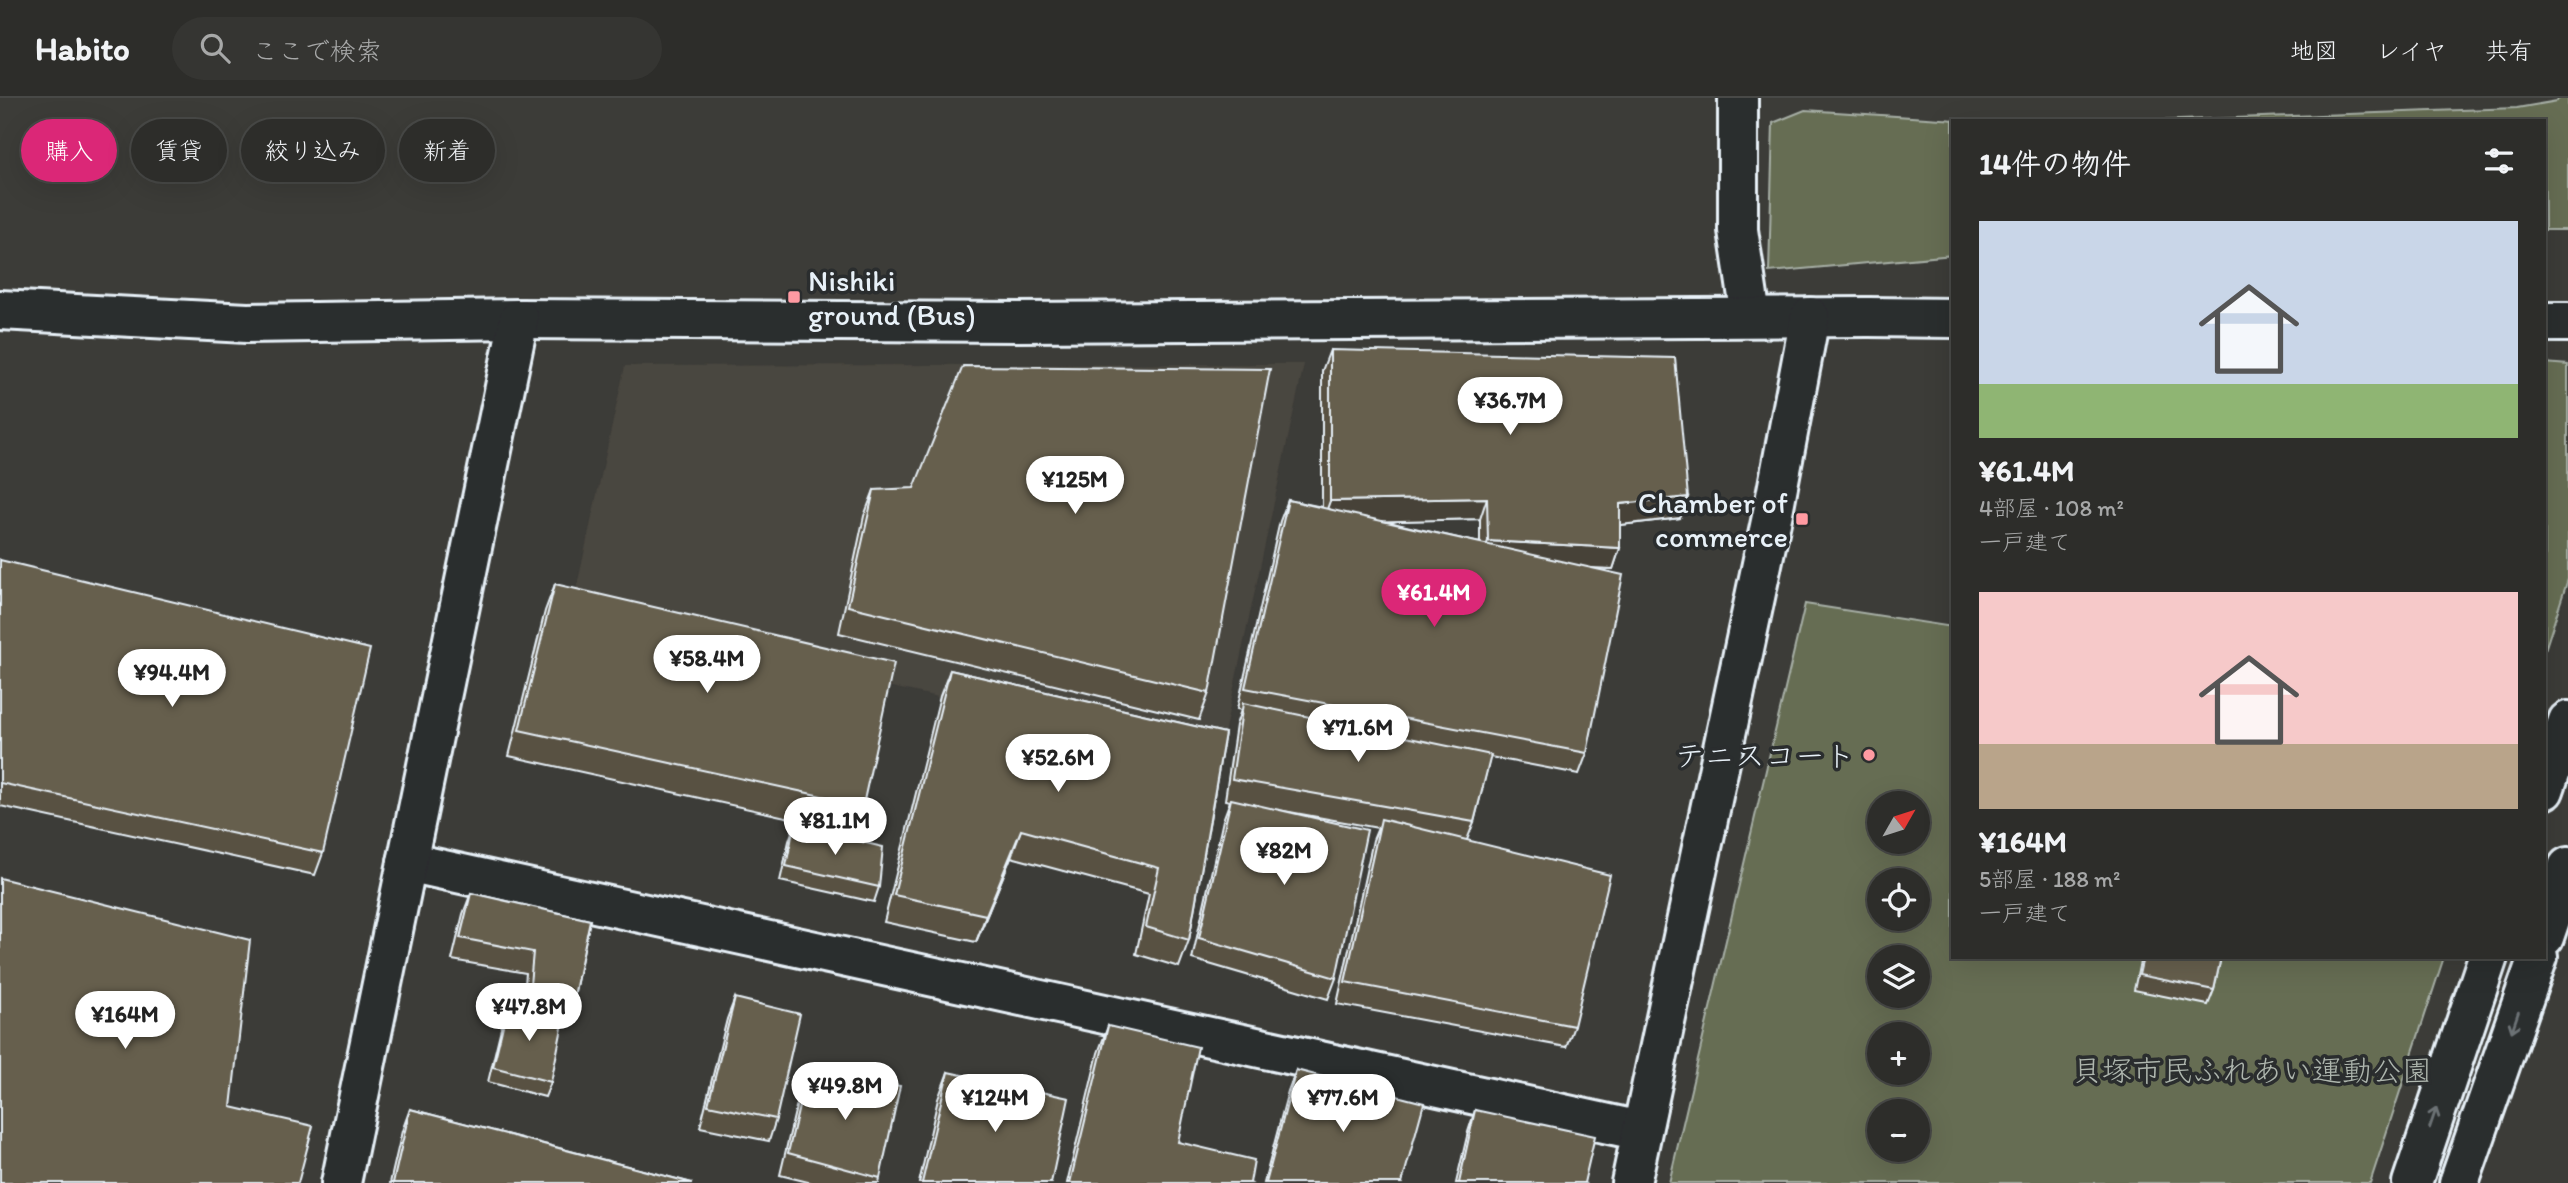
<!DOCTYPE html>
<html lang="ja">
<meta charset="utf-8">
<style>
body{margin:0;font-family:Itim,"Klee One",sans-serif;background:#353532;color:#f1f3f6;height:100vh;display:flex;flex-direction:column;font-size:26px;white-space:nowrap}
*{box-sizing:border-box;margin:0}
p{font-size:23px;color:#a7a8a8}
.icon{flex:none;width:38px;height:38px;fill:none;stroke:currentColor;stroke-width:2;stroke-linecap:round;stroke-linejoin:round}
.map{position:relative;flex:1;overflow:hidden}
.panel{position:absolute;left:1951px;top:21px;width:595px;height:840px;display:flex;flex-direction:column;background:#2d2d2a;border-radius:0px;box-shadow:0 7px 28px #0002,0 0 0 2px #484947}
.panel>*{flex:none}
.guide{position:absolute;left:21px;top:21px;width:665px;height:63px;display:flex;gap:14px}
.needle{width:46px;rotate:51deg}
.controls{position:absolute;left:1867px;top:693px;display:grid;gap:14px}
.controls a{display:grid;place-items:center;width:63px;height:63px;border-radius:50%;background:#2d2d2a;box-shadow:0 7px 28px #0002,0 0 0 2px #484947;font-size:35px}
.price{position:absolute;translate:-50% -60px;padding:0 16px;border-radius:24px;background:#fff;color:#222;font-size:23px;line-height:46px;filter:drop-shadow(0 2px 4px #0008)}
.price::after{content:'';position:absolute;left:50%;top:42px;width:21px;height:16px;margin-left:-10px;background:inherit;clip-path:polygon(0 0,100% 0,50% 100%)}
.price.current{background:#db2777;color:#fff}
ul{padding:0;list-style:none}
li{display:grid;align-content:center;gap:14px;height:371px;padding:0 28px}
li span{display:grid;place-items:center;height:217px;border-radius:0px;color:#555}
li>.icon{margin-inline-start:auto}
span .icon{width:126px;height:126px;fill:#fffc;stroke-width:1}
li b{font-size:30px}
h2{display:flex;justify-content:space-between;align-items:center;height:84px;padding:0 28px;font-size:30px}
.pill{padding:0 24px;border-radius:32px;background:#2d2d2a;box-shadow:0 7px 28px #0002,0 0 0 2px #484947;font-size:24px;line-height:63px}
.pill.current{background:#db2777;color:#fff}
header{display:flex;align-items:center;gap:42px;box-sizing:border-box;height:98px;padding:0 35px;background:#2d2d2a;border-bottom:2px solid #484947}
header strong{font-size:33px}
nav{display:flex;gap:38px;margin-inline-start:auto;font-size:24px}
.search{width:490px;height:63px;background:#353532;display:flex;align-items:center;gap:18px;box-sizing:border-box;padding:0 24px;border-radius:38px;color:#a7a8a8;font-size:26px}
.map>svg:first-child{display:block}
.built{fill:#49463f}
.green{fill:#666d53;stroke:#a7afa6;stroke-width:2;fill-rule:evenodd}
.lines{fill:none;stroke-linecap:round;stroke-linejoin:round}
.minor-casing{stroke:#e8f1f8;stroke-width:44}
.minor{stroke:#2a2d2e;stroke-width:38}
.wall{fill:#585143;stroke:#e8f1f8;stroke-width:2;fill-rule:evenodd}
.shaded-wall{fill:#474237;stroke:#e8f1f8;stroke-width:2}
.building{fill:#665e4e;stroke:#e8f1f8;stroke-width:2}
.oneway{stroke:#6c7275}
.poi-dot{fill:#ff9aa2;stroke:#2a2d2e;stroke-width:2.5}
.labels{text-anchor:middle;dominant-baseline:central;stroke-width:7;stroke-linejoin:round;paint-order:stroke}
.poi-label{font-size:30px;fill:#e8f1f8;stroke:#2a2d2e;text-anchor:end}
.park-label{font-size:30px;fill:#aeb6ae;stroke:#2a2d2e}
</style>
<header>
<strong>Habito</strong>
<div class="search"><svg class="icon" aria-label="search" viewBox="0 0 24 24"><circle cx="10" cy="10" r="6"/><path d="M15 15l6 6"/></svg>ここで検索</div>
<nav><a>地図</a><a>レイヤ</a><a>共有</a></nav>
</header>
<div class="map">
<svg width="2568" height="1085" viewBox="0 0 2568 1085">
<rect width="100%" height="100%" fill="#3c3c38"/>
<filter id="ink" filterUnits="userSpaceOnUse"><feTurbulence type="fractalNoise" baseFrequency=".0143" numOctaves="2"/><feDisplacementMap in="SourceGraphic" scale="14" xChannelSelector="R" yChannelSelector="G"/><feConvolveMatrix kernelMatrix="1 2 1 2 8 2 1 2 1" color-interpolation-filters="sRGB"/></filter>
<g filter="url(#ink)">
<polygon class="built" points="1304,266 1219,659 570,520 625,268"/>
<g class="green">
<polygon points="2558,0 2568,0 2568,132 2545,132 2544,23 2152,23 2517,10 2557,3"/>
<polygon points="1805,12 1972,23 1953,23 1953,157 1769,174 1773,25"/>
<polygon points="2545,265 2568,267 2568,481 2545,552"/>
<path d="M1805,506L1953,529V859H2444L2370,1085H1669ZM1880,705H1918V744H1880ZM1880,782H1918V821H1880ZM1880,859H1918V898H1880ZM1880,936H1918V975H1880ZM1880,1013H1918V1052H1880Z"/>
</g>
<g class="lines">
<g class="minor-casing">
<g id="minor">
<polyline points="1738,0 1738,132 1751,219"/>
<polyline points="0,212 247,225 519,221 1017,224 1869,219 1953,220"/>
<polyline points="2544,224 2568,224"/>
<polyline points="2544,692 2568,623"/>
<polyline points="407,764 1641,1033"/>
<polyline points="2544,839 2568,769"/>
<polyline points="341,1085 519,221"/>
<polyline points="1631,1085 1773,414 1810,219"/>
<polyline points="2412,1085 2488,859"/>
<polyline points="2459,1085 2538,859"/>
</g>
</g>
<use href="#minor" class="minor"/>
</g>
<g class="wall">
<path d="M1330,252L1688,399L1680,420L1620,427V450L1613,471L1593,470L1587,655L1579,676L1490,659L1474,724L1467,742L1574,928L1566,949L1337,906L1373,742L1378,730L1279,712L1336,880L1328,901L1192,861L1223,722L1230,703L1225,702L1236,627L1241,612L1237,611L1280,423L1288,402L1322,409V273ZM1480,421V445L1384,423Z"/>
<polygon points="874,392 1209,595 1199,622 839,535 864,418"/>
<polygon points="0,462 323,755 315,777 0,708"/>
<polygon points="555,486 863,707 854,734 509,658 545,513"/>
<polygon points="950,572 1225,635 1189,842 1179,869 1136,856 1149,796 1011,759 976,844 884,824 940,598"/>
<polygon points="794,728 879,789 874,804 780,783 789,743"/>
<polygon points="471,795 590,822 574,898 567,920 523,908 526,875 452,862 463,816"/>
<polygon points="2141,859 2221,859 2214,892 2208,907 2134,892"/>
<polygon points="735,900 776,1021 769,1043 700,1029 727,921"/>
<polygon points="508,907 551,984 545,999 488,984 503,922"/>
<polygon points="1108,928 1178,1044 1250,1085 1067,1085 1098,955"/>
<polygon points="808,971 880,1080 879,1085 812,1085 780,1077 800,992"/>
<polygon points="1296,972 1402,1085 1264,1085 1288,993"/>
<polygon points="948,974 1051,1085 919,1085 938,1001"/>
<polygon points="410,1011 692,1085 390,1085 402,1033"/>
<polygon points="1475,1012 1584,1085 1456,1085 1468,1034"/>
</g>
<g class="shaded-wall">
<polygon points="1688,399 1680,420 1612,428 1620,406"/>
<polygon points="1487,400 1480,421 1322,425 1330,403"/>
<polygon points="1488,443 1620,450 1613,471 1480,465"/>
<polygon points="1021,732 1011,759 976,844 986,817"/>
</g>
<g class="building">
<polygon points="1330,252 1675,260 1688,399 1620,406 1620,450 1488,443 1487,400 1330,403"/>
<polygon points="963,268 1270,271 1209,595 848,508 874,392 914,390"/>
<polygon points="1288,402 1623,477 1587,655 1245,590"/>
<polygon points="0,462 370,551 323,755 0,685"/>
<polygon points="555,486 894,565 863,707 519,632"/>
<polygon points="950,572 1225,635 1189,842 1146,829 1159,770 1021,732 986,817 894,797"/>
<polygon points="1243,605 1491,657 1474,724 1232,681"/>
<polygon points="1231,701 1367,732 1336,880 1199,840"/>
<polygon points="1381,721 1610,777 1574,928 1345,884"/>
<polygon points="794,728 883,749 879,789 786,768"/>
<polygon points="0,780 250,842 231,1009 313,1028 298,1085 0,1085"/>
<polygon points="471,795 590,822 574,898 530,887 533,854 460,840"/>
<polygon points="2143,859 2221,859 2214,892 2139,877"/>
<polygon points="735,900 800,916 776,1021 708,1007"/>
<polygon points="508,907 564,920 551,984 493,969"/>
<polygon points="1108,928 1198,949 1178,1044 1254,1062 1250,1085 1070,1085"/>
<polygon points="808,971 900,988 880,1080 788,1055"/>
<polygon points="1296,972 1424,1005 1402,1085 1266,1085"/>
<polygon points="948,974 1069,1000 1051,1085 922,1085"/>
<polygon points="410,1011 692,1085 393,1085"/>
<polygon points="1475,1012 1595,1038 1584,1085 1459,1085"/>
</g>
<defs><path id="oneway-shaft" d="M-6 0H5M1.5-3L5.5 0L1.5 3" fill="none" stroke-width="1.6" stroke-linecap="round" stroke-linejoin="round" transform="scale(1.75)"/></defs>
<g class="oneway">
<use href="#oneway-shaft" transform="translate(2515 924) rotate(109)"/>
<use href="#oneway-shaft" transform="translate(2433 1020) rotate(-71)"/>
</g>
</g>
<g class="poi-dot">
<rect x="787" y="192" width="14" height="14" rx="3.5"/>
<rect x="1795" y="414" width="14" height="14" rx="3.5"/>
<circle cx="1869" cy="657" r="7"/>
</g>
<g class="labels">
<g class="poi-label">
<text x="808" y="182" text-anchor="start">Nishiki<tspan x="808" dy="34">ground (Bus)</tspan></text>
<text x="1788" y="404">Chamber of<tspan x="1788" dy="34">commerce</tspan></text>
<text x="1855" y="657">テニスコート</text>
</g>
<g class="park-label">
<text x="2252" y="972">貝塚市民ふれあい運動公園</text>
</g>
</g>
</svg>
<div class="controls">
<a><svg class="needle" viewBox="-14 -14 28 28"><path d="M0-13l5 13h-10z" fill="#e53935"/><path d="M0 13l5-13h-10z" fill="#a7a8a8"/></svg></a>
<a><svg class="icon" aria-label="locate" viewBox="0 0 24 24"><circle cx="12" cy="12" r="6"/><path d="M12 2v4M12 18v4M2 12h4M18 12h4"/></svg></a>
<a><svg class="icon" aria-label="layers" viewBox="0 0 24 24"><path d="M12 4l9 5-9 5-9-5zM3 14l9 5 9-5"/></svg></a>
<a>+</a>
<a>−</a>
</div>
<b class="price" style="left:1510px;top:339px">¥36.7M</b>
<b class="price" style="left:1075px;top:418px">¥125M</b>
<b class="price current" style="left:1434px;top:531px">¥61.4M</b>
<b class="price" style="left:707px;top:597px">¥58.4M</b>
<b class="price" style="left:172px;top:611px">¥94.4M</b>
<b class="price" style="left:1358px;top:666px">¥71.6M</b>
<b class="price" style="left:1058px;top:696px">¥52.6M</b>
<b class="price" style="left:835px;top:759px">¥81.1M</b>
<b class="price" style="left:1284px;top:789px">¥82M</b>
<b class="price" style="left:529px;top:945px">¥47.8M</b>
<b class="price" style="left:125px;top:953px">¥164M</b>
<b class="price" style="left:845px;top:1024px">¥49.8M</b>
<b class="price" style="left:995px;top:1036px">¥124M</b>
<b class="price" style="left:1343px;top:1036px">¥77.6M</b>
<div class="guide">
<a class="pill current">購入</a>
<a class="pill">賃貸</a>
<a class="pill">絞り込み</a>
<a class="pill">新着</a>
</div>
<section class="panel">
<h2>14件の物件<svg class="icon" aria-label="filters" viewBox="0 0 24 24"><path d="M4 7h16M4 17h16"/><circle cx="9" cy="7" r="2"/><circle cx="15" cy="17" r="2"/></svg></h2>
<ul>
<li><span style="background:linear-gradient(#c9d6e8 75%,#8fb573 0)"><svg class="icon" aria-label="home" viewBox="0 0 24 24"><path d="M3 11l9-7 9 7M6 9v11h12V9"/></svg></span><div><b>¥61.4M</b><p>4部屋 · 108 m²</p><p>一戸建て</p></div></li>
<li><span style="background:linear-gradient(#f6c9c9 70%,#b9a48a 0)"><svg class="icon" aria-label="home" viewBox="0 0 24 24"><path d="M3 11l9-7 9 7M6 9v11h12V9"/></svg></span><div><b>¥164M</b><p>5部屋 · 188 m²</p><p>一戸建て</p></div></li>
</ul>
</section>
</div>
